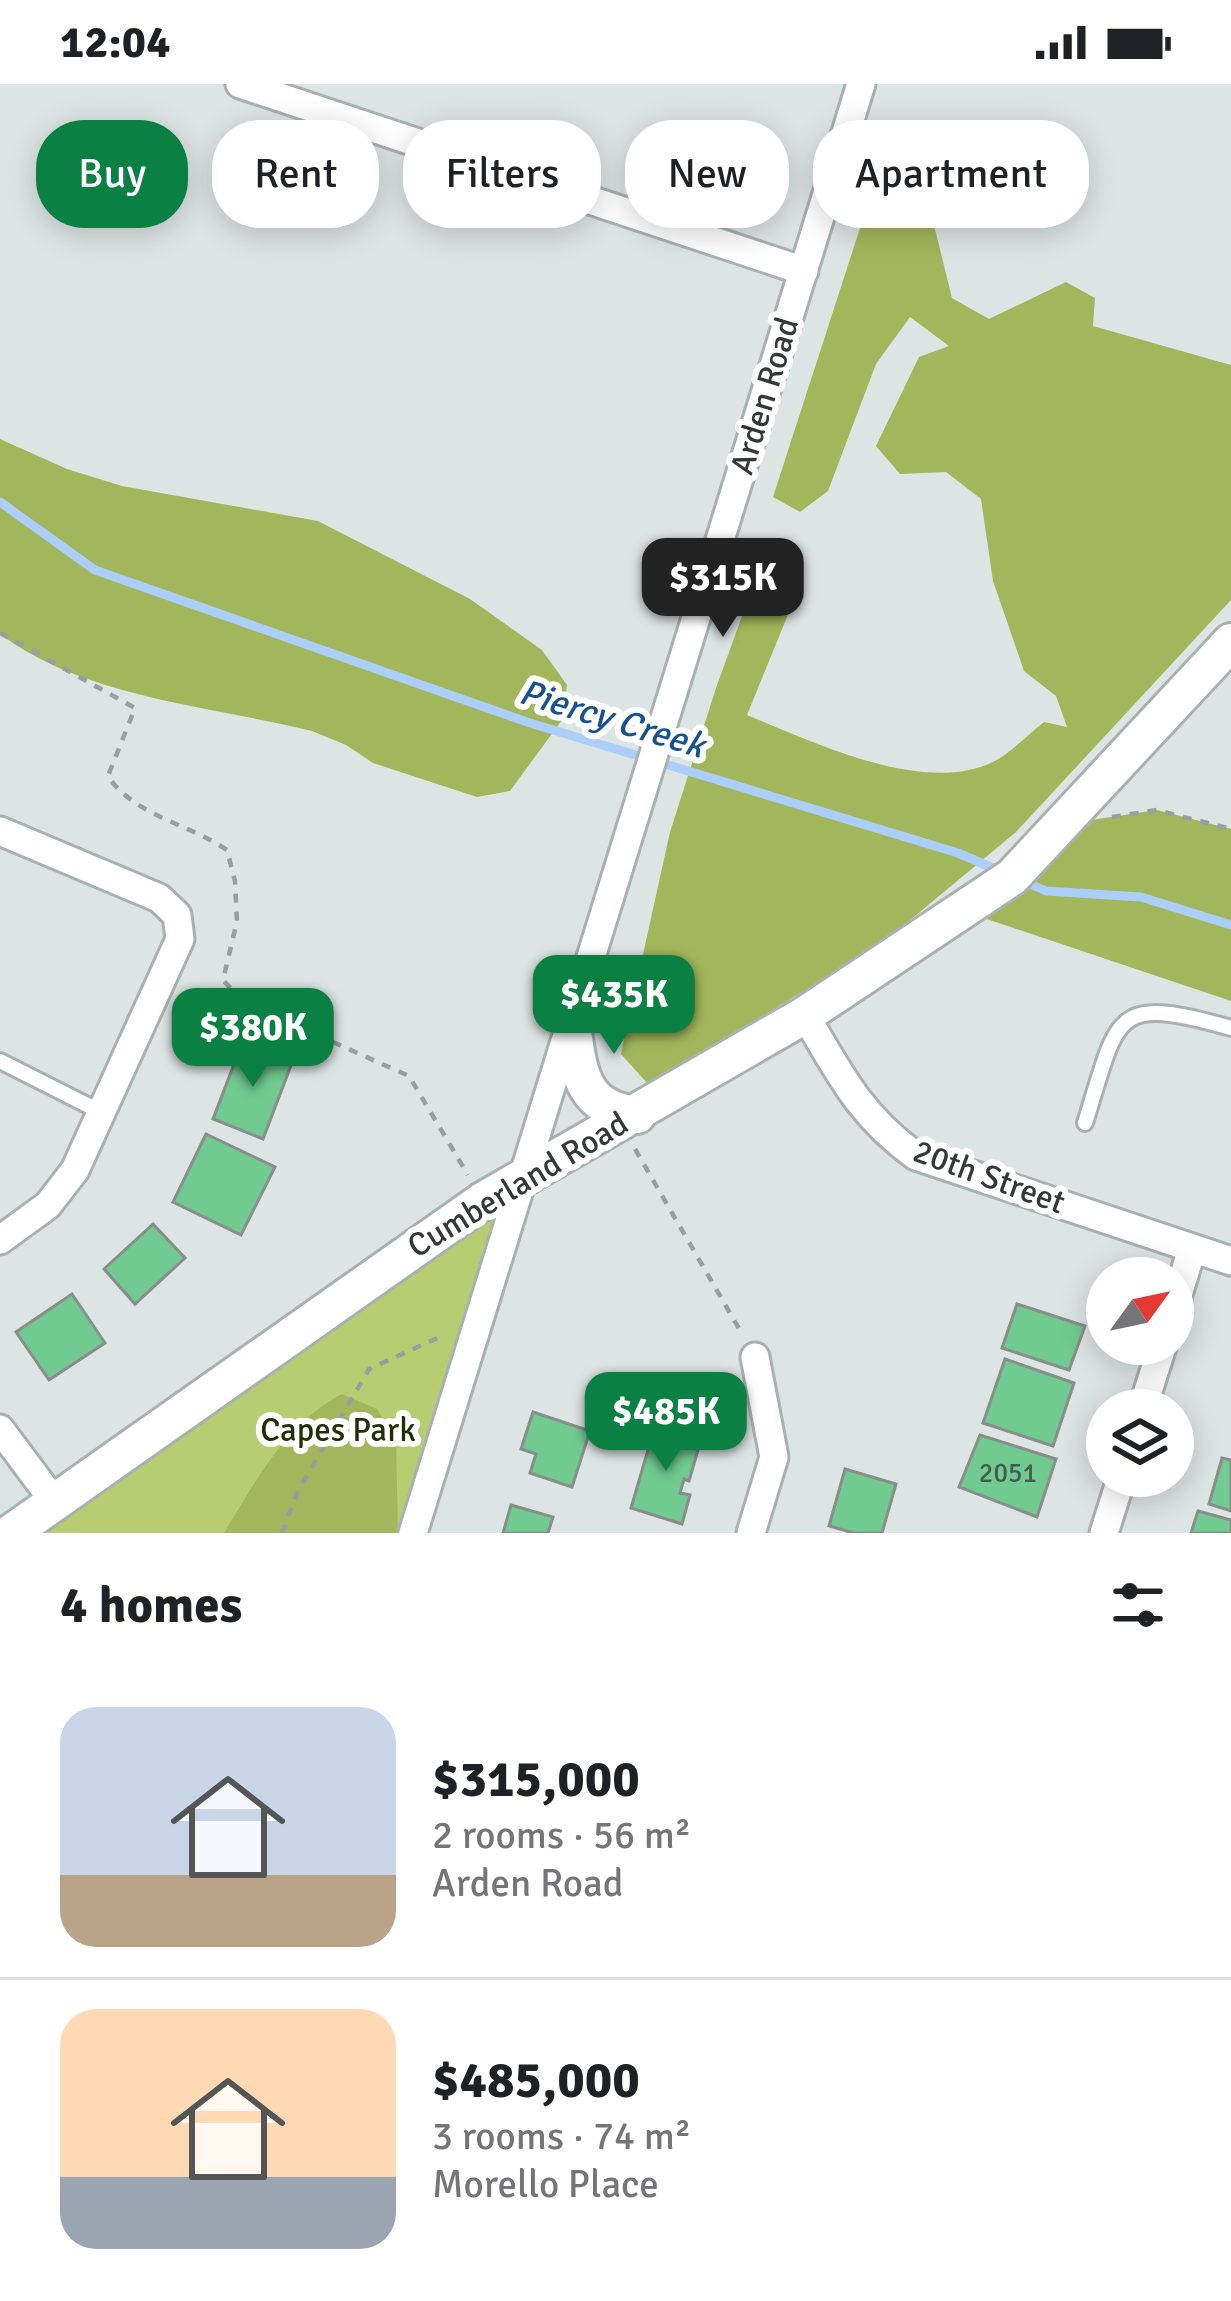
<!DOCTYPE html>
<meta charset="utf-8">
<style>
body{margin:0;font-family:Signika,sans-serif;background:#f2f2f2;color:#202124;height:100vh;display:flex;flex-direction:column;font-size:45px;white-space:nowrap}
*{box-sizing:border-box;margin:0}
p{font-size:39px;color:#757577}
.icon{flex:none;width:66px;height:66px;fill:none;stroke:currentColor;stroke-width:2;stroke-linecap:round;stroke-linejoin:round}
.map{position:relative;height:1449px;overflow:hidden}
.side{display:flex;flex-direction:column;background:#fff;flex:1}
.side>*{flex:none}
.hud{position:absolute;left:36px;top:36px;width:1161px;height:108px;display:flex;gap:24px}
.needle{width:78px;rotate:57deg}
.controls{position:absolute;left:1086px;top:1173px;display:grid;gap:24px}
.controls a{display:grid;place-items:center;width:108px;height:108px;border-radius:50%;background:#fff;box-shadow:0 6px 30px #0003;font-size:60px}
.price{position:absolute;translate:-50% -102px;padding:0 27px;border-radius:24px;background:#0b8043;color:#fff;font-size:39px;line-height:78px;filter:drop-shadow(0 3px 6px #0008)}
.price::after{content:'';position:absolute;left:50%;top:72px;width:36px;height:27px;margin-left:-18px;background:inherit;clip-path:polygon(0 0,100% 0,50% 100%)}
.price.on{background:#222;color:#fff}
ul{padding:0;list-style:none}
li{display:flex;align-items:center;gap:36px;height:300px;padding:0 60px}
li+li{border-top:3px solid #e0e0e0}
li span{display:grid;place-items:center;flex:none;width:336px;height:240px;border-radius:36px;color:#555}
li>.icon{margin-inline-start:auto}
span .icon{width:144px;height:144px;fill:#fffc;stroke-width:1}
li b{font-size:51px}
h2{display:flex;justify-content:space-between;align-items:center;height:144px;padding:0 60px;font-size:51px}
.tag{padding:0 42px;border-radius:48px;background:#fff;box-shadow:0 6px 30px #0003;font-size:42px;line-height:108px}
.tag.on{background:#0b8043;color:#fff}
.status{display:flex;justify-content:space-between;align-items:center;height:84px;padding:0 60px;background:#fff;direction:ltr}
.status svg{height:33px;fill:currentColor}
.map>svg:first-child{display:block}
.green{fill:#b7cd72}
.forest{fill:#a2b75b}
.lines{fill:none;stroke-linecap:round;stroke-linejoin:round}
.stream{stroke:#abcefb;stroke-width:9}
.building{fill:#71ca90;stroke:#888e89;stroke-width:3}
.lane-casing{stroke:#a9b1b0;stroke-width:20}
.street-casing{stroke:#a9b1b0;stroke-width:33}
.secondary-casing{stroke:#a9b1b0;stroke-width:42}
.path{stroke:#999f9e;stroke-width:4.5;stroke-dasharray:9 9;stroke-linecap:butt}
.lane{stroke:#fff;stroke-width:14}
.street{stroke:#fff;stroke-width:27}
.secondary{stroke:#fff;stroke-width:36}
.labels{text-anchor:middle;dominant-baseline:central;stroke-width:12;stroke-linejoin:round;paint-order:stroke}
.number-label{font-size:27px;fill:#445c4d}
.street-label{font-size:33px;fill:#353837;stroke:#fff}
.park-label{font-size:33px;fill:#252d05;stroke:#fff}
.water-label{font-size:36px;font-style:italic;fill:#175191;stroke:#fff}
</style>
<div class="status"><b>12:04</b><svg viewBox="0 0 49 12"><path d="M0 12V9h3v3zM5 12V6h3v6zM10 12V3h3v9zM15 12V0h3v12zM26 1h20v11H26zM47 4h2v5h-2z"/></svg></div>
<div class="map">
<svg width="1231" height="1449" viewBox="0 0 1231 1449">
<rect width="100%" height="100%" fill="#dde5e4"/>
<polygon class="green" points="524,1094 413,1449 11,1449"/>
<g class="forest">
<path d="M872,107L930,125L952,214L989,235L1066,198L1095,214L1093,242L1231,281V516L1016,748L879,862L648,1000L621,970L670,748L717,601L756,494L787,478L798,506L747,631C814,658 931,716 1000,674C1015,664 1029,650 1044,638L1067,643L1056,612L1024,587L993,497L981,415L946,388L900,390L876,362L919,273L949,262L910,233L876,280L828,407L800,428L773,413Z"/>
<path d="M0,355L67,385L122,402L318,437L470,515L542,566L567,601L562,636L510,707L477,713L373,679L346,661L312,647C211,622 85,614 0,550Z"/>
<polygon points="1157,726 1231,745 1231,917 963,827 1065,740"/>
<path d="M342,1310L377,1325L396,1358L398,1449H224C255,1398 287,1338 342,1310Z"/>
</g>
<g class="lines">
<g class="stream">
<polyline points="0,418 95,486 530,639 958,769 1000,787"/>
<polyline points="1021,796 1046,807 1141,813 1231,841"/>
</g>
</g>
<g class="building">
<polygon points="243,957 293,976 263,1055 213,1035"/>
<polygon points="206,1050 275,1083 241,1151 173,1118"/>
<polygon points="153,1140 185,1174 135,1220 104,1185"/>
<polygon points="72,1210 105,1259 49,1296 16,1248"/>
<polygon points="1017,1220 1085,1242 1069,1286 1002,1264"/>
<polygon points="1005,1275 1074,1299 1053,1362 983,1339"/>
<polygon points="533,1328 590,1347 572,1403 530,1389 536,1370 521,1365"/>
<polygon points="657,1335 688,1344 683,1361 698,1366 689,1397 684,1395 680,1409 690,1411 682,1440 631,1424"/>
<polygon points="980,1351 1056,1375 1037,1433 959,1403"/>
<polygon points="1222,1374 1231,1376 1231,1427 1209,1420"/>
<polygon points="845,1385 896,1400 882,1449 854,1449 829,1442"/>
<polygon points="511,1421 553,1433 548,1449 503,1449"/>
<polygon points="1198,1427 1231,1436 1231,1449 1191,1449"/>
</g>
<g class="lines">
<g class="lane-casing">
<g id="lane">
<polyline points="0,977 101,1028"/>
<path d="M1085,1039C1119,931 1111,910 1231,944"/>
</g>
</g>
<g class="street-casing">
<g id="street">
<polyline points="240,0 804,187"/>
<polyline points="0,747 159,814 177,831 180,855 75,1086 48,1121 0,1156"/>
<path d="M805,931C839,989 860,1032 916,1072L1231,1177"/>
<polyline points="1173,1227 1192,1165"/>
<polyline points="1142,1326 1163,1260"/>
<polyline points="0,1345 53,1416"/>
<polyline points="413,1449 861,0"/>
<polyline points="751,1449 774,1373 755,1273"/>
<polyline points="1104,1449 1122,1392"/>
</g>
</g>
<g class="secondary-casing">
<g id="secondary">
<path d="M572,941C579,989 581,1024 637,1031"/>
<polyline points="11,1449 484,1116 805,931 1012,793 1231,558"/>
</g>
</g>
<g class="path">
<path d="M0,549L135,624L108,692C133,731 189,740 227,766L235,797L237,837L223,896L243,918L409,992L468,1091"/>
<polyline points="1112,733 1157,726 1231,745"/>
<polyline points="635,1065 741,1248"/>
<polyline points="282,1449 298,1407 369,1285 442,1252"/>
</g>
<use href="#lane" class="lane"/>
<use href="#street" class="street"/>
<use href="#secondary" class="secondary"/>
</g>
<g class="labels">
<g class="number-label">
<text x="1008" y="1389">2051</text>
</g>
<g class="street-label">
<text transform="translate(765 312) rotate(-73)">Arden Road</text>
<text transform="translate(989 1093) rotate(20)">20th Street</text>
<text transform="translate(518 1101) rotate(-31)">Cumberland Road</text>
</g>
<g class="park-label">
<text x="338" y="1346">Capes Park</text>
</g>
<g class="water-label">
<text transform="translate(612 635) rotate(17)">Piercy Creek</text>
</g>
</g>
</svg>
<div class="controls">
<a><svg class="needle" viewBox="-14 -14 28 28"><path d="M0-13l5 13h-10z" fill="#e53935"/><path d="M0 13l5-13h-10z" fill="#757577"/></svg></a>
<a><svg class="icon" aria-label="layers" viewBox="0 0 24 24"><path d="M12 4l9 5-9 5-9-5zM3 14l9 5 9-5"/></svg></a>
</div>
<b class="price on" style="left:723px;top:556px">$315K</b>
<b class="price" style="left:614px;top:973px">$435K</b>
<b class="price" style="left:253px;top:1006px">$380K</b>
<b class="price" style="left:666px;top:1390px">$485K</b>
<div class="hud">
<a class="tag on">Buy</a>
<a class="tag">Rent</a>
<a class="tag">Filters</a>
<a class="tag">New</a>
<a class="tag">Apartment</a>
</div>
</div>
<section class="side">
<h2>4 homes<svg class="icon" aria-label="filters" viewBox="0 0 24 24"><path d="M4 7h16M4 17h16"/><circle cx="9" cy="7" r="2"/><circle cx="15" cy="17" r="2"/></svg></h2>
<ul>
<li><span style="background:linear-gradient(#c9d6e8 70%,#b9a48a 0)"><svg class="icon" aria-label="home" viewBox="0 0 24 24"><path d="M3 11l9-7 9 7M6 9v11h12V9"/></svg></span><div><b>$315,000</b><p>2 rooms · 56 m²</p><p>Arden Road</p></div></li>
<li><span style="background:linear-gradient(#ffd9b3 70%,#9aa5b1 0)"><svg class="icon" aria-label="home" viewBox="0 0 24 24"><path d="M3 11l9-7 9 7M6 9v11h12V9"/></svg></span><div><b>$485,000</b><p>3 rooms · 74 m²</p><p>Morello Place</p></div></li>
</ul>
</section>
